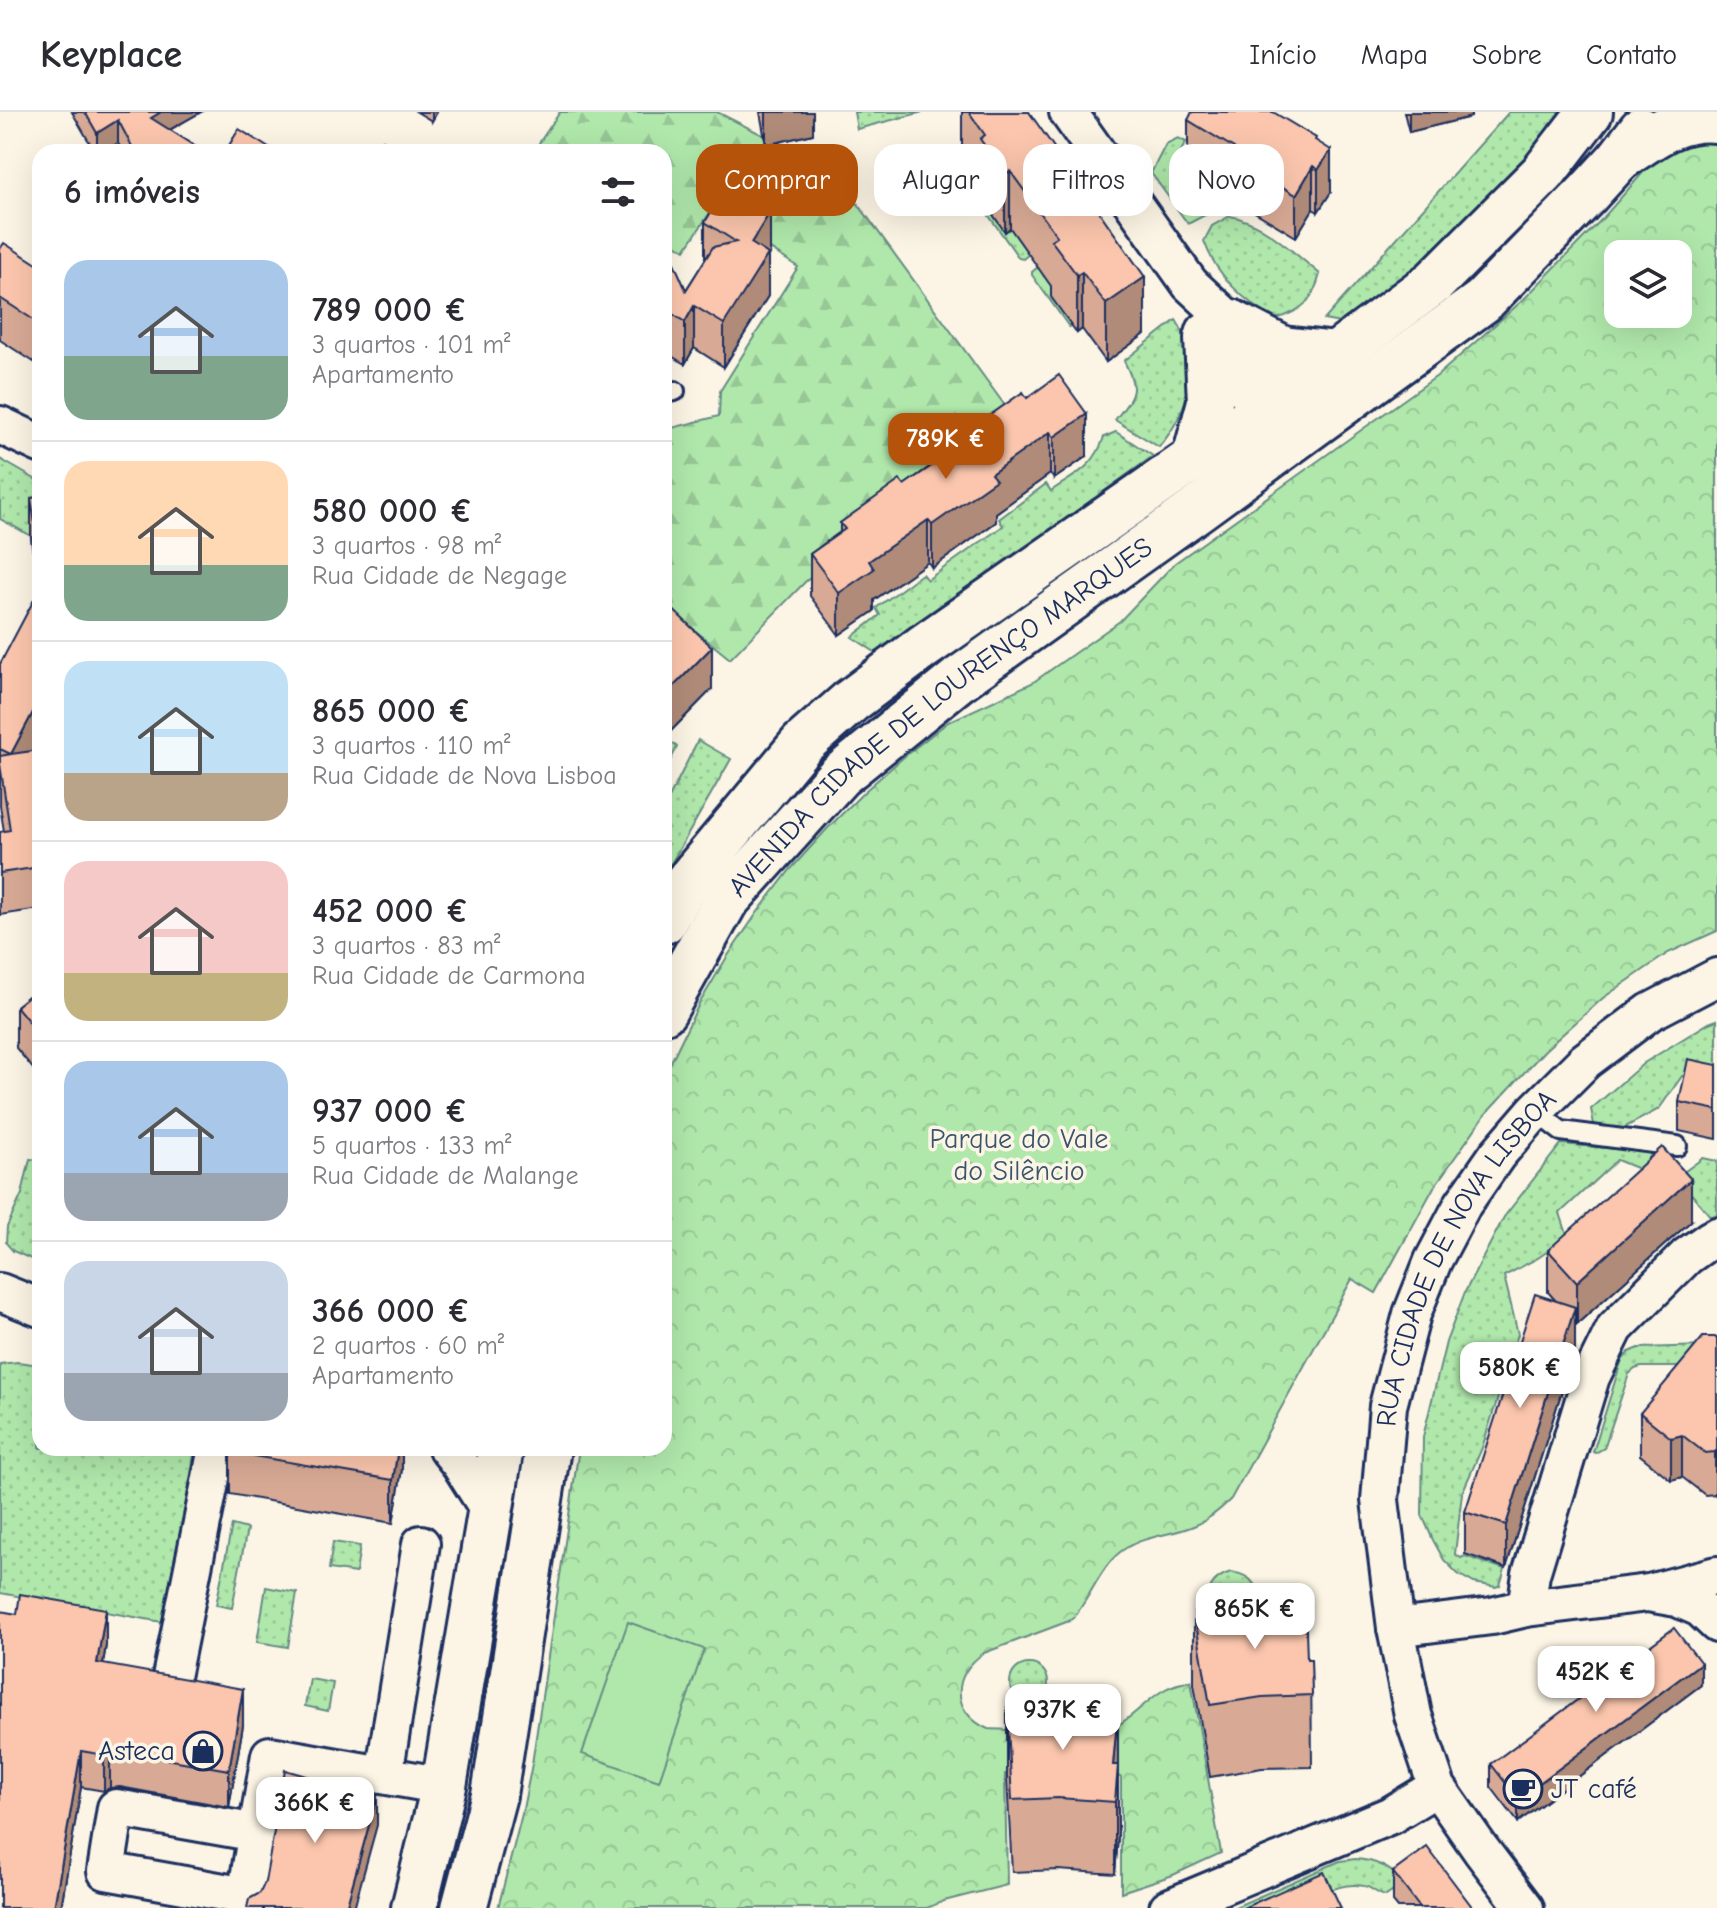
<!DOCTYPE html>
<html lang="pt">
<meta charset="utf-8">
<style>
body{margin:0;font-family:"Comic Neue",sans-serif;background:#f7f7f7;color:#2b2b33;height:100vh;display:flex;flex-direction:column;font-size:30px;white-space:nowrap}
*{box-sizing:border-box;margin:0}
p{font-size:26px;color:#7c7c81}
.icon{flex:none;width:44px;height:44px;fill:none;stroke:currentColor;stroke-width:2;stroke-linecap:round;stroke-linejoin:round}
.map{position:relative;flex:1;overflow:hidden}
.panel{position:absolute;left:32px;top:32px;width:640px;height:1312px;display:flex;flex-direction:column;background:#fff;border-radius:24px;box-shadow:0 8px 32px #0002}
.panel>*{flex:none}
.top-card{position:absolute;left:696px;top:32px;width:760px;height:72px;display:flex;gap:16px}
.tools{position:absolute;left:1604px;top:128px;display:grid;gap:16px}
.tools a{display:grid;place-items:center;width:88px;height:88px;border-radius:16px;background:#fff;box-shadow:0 8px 32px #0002;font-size:40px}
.price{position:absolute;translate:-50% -68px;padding:0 18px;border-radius:16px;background:#fff;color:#222;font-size:26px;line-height:52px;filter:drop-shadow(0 2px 4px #0008)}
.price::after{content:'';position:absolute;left:50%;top:48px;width:24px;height:18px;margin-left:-12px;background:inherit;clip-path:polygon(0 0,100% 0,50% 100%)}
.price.current{background:#b45309;color:#fff}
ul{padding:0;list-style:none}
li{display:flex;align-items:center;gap:24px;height:200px;padding:0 32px}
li+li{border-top:2px solid #e1e1e2}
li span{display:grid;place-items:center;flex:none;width:224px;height:160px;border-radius:24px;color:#555}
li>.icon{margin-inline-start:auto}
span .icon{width:96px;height:96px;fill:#fffc;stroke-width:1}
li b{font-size:34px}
h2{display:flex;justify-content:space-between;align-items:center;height:96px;padding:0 32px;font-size:34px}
.tag{padding:0 28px;border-radius:24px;background:#fff;box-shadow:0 8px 32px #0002;font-size:28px;line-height:72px}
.tag.current{background:#b45309;color:#fff}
header{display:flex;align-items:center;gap:48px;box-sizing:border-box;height:112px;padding:0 40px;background:#fff;border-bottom:2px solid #e1e1e2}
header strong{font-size:38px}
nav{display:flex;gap:44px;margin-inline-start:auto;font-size:28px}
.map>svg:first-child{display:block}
.grass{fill:url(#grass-dots);stroke:#668c84;stroke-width:2}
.forest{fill:url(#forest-firs);stroke:#668c84;stroke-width:2}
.park{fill:url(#park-crowns);stroke:#668c84;stroke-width:2;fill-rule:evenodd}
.garden{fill:#b0e8ab;stroke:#668c84;stroke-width:2}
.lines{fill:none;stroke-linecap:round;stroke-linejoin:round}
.service-casing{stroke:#1b2f5e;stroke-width:24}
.minor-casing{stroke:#1b2f5e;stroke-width:42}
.tertiary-casing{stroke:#1b2f5e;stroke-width:50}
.primary-casing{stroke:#1b2f5e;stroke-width:50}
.service{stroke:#fcf5e5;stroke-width:18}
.minor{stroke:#fcf5e5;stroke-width:36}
.tertiary{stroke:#fcf5e5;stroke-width:44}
.primary{stroke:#fcf5e5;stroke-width:44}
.wall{fill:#d8aa95;stroke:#1b2f5e;stroke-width:2}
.shaded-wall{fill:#b08b79;stroke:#1b2f5e;stroke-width:2}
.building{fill:#fbc6ad;stroke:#1b2f5e;stroke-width:2}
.labels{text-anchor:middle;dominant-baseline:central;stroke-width:7;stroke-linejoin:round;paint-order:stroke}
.street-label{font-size:28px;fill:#1b2f5e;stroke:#fcf5e5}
.park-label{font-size:28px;fill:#39546d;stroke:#fcf5e5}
.poi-label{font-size:28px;fill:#1b2f5e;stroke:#fcf5e5;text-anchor:end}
</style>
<header>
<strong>Keyplace</strong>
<nav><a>Início</a><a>Mapa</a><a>Sobre</a><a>Contato</a></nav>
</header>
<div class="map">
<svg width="1717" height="1796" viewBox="0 0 1717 1796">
<defs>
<pattern id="grass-dots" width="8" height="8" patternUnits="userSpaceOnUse" patternTransform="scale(2)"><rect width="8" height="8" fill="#b0e8ab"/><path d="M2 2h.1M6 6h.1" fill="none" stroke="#97c796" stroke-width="1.8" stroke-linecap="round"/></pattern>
<pattern id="forest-firs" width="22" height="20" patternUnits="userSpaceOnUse" patternTransform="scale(2)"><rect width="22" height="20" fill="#b0e8ab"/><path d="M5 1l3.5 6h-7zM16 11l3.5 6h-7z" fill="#97c796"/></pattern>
<pattern id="park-crowns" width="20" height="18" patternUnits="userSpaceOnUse" patternTransform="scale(2)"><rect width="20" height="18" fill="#b0e8ab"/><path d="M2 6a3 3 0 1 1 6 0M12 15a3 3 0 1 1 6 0" fill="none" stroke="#97c796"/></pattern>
</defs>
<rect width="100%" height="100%" fill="#fcf5e5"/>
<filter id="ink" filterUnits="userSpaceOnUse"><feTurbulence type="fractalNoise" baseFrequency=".0125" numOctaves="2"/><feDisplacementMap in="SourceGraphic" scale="16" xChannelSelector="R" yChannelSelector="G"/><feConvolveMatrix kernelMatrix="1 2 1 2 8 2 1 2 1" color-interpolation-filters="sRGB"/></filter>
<g filter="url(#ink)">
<g class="grass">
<polygon points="854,0 923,0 857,17"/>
<polygon points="1509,0 1573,0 1460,122 1351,213 1324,208"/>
<polygon points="1178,26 1186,30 1175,50 1221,79 1207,102 1188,112 1151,61 1166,32"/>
<polygon points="985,92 1005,119 1011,116 1029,142 1023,147 1019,146 982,94"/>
<path d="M1230,104C1262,109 1295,142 1320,162C1313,189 1302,199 1276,207C1244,190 1216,163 1204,129L1212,114Z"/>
<polygon points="1038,155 1057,182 1071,213 1069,215 1032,163 1032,160"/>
<path d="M1176,208C1203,249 1189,300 1159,335L1115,308C1135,282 1139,279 1124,249Z"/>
<path d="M1116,320L1153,344L878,542L852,525L880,503L876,496L922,462L927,468L1003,414L999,407L1046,372L1051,379C1076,362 1094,356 1104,325Z"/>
<polygon points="0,347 40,370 40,423 31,424 0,407"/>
<polygon points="664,624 677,635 664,661"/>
<polygon points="698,628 731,647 664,764 664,696"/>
<polygon points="1717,908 1717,966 1682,964 1659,997 1620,1018 1595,1017 1591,997 1644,951 1709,911"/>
<polygon points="1561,1032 1645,1039 1651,1043 1641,1058 1617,1048 1560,1101 1568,1125 1538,1146 1504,1164 1518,1222 1482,1336 1462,1381 1455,1442 1461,1446 1465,1444 1505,1457 1500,1473 1496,1475 1474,1471 1458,1462 1444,1448 1433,1428 1422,1403 1423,1325 1446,1230 1465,1180 1504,1105"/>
<polygon points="1703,1046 1717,1049 1717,1102 1711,1105 1677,1065"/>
<polygon points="30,1047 40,1048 40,1151 13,1139 6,1131 7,1115 22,1082"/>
<polygon points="1705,1234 1704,1255 1641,1255 1635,1257 1629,1262 1604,1336 1595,1341 1593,1340 1621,1250 1629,1240 1639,1236"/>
<polygon points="18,1250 40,1253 40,1336 195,1336 168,1511 0,1481 0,1252"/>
<polygon points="232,1413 247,1417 232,1496 216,1493"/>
<polygon points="333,1430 360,1434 356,1461 329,1457"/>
<path d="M1231,1460C1254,1463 1262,1477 1254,1498L1216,1502C1203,1482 1209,1467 1231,1460Z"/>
<polygon points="266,1475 297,1481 288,1535 257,1530"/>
<circle cx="1029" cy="1571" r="19"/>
<polygon points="310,1567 333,1571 328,1599 305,1594"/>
<path d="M1355,1747C1376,1748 1390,1756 1405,1771L1386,1784C1377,1783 1372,1775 1364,1774C1336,1768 1316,1789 1291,1795C1277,1796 1248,1796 1233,1796L1340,1749Z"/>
</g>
<polygon class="forest" points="560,0 717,0 834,59 1022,317 923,384 806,469 730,547 664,493 664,318 719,304 720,279 798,155 711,99 685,138 664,125 664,40 533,40"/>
<path class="park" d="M1701,29L1717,30V819L1668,841L1603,886L1545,938L1485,1003L1434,1075L1376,1181L1352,1167L1231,1387C1220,1398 1210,1407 1196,1413C1174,1423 1147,1423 1126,1436C1102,1450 1092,1483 1074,1505L1069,1509L984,1541C952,1562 950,1600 988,1617C1018,1618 1093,1625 1118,1613C1134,1604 1146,1589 1162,1579C1171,1573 1181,1571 1191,1569L1221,1741L1173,1763L1121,1780V1665C1082,1661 1045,1660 1005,1662L1007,1773L944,1789L927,1796H498L522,1702L532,1652L579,1336H664V964L699,892L727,845L757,801L790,758L827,717L865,679L906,643L948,610L1032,571L1120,509L1175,451L1437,264L1523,188L1603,106L1653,49L1684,32ZM1618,142H1678V202H1618Z"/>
<polygon class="garden" points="628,1510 704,1537 659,1669 582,1642"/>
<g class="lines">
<g class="service-casing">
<g id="service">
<polyline points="664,281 675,279"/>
<polyline points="1535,999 1561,1019 1677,1034"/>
</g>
</g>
<g class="minor-casing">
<g id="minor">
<polyline points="1068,0 1190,172 1231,210 1268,264 1272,292 1271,314"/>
<polyline points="1205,219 1207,226 1247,280 1285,298"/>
<polyline points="0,313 40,332"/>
<polyline points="0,1180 40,1196"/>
<polyline points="447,1336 460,1352 491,1401"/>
<polyline points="1653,1480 1717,1463"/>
<polyline points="1526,1496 1531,1462 1591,1265 1615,1216 1687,1144 1711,1127 1717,1124"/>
<polyline points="1396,1516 1492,1504 1526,1496 1648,1481 1677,1486 1700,1496 1717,1512"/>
<polyline points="171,1565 217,1336"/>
<polyline points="384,1663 421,1432"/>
<polyline points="246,1784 106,1759 116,1696 257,1721"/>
<polyline points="244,1796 270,1643 444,1674"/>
<polyline points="1168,1796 1391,1703 1437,1675"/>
<path id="s1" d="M1525,1796L1481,1738L1437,1675L1413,1603L1396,1516L1380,1388L1388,1294L1412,1202L1433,1149L1463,1092L1497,1043L1535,999L1585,949L1650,900L1717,865"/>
</g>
</g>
<g class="tertiary-casing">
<g id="tertiary">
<polyline points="1231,210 1283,237 1337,243"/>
<polyline points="1195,345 1210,290 1207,226"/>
<polyline points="664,809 684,774 802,632 851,589 923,535 1236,317 1434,170 1543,61 1590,0"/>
<path id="s2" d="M664,899L725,790L839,664L958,568L1198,397L1483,189L1588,81L1619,47L1641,18"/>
<polyline points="414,1796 444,1674 501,1336"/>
<polyline points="464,1796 494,1683 548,1336"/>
</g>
</g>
<g class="primary-casing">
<path id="primary" d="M1619,47C1652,25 1675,4 1717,8"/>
</g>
<use href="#service" class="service"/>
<use href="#minor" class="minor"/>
<use href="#tertiary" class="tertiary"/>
<use href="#primary" class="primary"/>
</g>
<g class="wall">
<polygon points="72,0 201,0 170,18 205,40 123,40 118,31 102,40 95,40"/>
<polygon points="417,0 437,0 432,9"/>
<polygon points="760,0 813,0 813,22 766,33"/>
<polygon points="962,0 1029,0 1145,222 1106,250 1082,217 1077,221 1051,185 1051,174 1010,116 1005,120 980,84 980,73 962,48"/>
<polygon points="1404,0 1471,0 1471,5 1409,20"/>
<polygon points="1188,8 1316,29 1331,80 1318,100 1313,97 1296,125 1230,85 1230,76 1188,51"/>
<polygon points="705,110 770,142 768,146 768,184 724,255 694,236 685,252 668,242 664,146 686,178 705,148"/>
<polygon points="0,137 40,154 40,254 0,228"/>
<polygon points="1027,286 1087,344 1054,367 1050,362 996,401 996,410 932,456 928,450 874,488 874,499 839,523 810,484 810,442 840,420 840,411 904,373 962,332 962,323"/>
<polygon points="40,385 40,472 38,472 31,428 31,386"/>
<polygon points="40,484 40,629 35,639 40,638 40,797 0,803 0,761 4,719 0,694 0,552"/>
<polygon points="664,489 712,577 670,620 664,614"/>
<polygon points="40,875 40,978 35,973 35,959 16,936 16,894"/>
<polygon points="1717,953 1717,1027 1679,1019 1679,990"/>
<polygon points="1691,1109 1577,1212 1575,1210 1575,1237 1506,1456 1465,1442 1465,1400 1556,1189 1548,1180 1548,1138"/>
<polygon points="1717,1227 1715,1382 1705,1383 1682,1365 1671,1368 1640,1343 1640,1301"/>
<polygon points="402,1336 402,1357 393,1411 230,1382 230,1340"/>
<polygon points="1194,1500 1307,1547 1311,1547 1312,1655 1262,1656 1210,1665 1194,1572"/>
<polygon points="106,1533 103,1552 243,1613 229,1695 120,1675 110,1676 104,1679 81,1675 61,1796 0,1796"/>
<polygon points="1701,1573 1518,1710 1491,1675 1491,1652"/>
<polygon points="1007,1595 1118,1597 1118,1725 1115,1762 1058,1758 1012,1760 1007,1666"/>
<polygon points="1393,1760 1473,1796 1398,1796 1393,1790"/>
</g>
<g class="shaded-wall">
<polygon points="161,0 201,0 151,28 151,6"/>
<polygon points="432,0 437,0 432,9"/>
<polygon points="766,0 813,0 813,22 766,33"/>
<polygon points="1409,0 1471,0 1471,5 1409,20"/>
<polygon points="118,8 118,31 102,40 97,40 97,21"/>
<polygon points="1331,38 1331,80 1318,100 1318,58"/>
<polygon points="1313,54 1313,97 1296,125 1296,83"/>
<polygon points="1010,59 1010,116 1005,120 1005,62"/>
<polygon points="770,100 770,142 768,146 768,184 724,255 724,212 751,131"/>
<polygon points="1082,160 1082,217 1077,221 1077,163"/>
<polygon points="1145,165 1145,222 1106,250 1106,192"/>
<polygon points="694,194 694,236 685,252 685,210"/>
<polygon points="668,199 668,242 664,242 664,200"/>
<polygon points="1087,302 1087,344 1054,367 1054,325"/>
<polygon points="1050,320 1050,362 996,401 996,410 932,456 932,413 991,362"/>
<polygon points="928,408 928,450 874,488 874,499 839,523 839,481 869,449"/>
<polygon points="712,535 712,577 670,620 670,578"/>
<polygon points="40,587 40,629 11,684 11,642"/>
<polygon points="1691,1067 1691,1109 1577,1212 1577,1170"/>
<polygon points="1575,1195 1575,1237 1506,1456 1506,1413"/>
<polygon points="1682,1323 1682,1365 1671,1368 1671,1326"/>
<polygon points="398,1336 402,1336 402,1357 393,1411 393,1368"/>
<polygon points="1717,1338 1717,1380 1715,1382 1715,1340"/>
<polygon points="106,1497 106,1533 97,1588 97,1551"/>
<polygon points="1701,1551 1701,1573 1518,1710 1518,1687"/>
<polygon points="243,1577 243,1613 229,1695 229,1658"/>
<polygon points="1118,1597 1118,1725 1115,1762 1115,1690 1113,1653"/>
<polygon points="81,1639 81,1675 61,1796 54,1796"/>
<polygon points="110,1640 110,1676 104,1679 104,1643"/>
<polygon points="377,1684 377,1713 354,1796 346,1796"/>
</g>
<g class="building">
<polygon points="85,0 161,0 151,6 205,40 135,40 118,8 97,21"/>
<polygon points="969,0 1029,0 1145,165 1106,192 1082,160 1077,163 1051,128 1057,124 1010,59 1005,62 980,27 985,23"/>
<polygon points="1192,0 1273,0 1316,26 1315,28 1331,38 1318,58 1313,54 1296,83 1230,43 1234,36 1188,8"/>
<polygon points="239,17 272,38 271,40 225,40"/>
<polygon points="383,28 402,40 375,40"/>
<polygon points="728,73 770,100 751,131 768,142 724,212 694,194 685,210 668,199 664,200 664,146 671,144 686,178 713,135 736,130 705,110"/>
<polygon points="4,131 40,154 40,212 0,186 0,137"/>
<polygon points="1059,263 1087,302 1054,325 1050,320 991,362 996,368 932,413 928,408 869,449 874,457 839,481 810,442 845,417 840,411 900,368 904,373 936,351 967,329 962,323 1023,280 1027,286"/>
<polygon points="40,385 40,429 38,430 31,386"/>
<polygon points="37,482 40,484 40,587 11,642 40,638 40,755 0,761 0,720 10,718 0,652 0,644 11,642 0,637 0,552"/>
<polygon points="664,489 712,535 670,578 664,572"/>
<polygon points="40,875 40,923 16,894"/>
<polygon points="40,927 40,936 35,931"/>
<polygon points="1688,947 1717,953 1717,998 1679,990"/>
<polygon points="1662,1035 1691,1067 1577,1170 1548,1138"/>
<polygon points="1535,1182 1575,1195 1506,1413 1465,1400"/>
<polygon points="1703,1225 1715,1225 1717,1227 1717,1338 1715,1340 1705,1341 1682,1323 1671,1326 1640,1301"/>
<polygon points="231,1336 398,1336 393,1368 230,1340"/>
<polygon points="20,1482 106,1497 97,1551 243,1577 229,1658 120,1639 110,1640 104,1643 81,1639 54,1796 0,1796 0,1499 17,1502"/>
<polygon points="1254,1490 1305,1490 1307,1547 1311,1547 1312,1583 1262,1585 1210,1593 1194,1500"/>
<polygon points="1674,1516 1701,1551 1518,1687 1491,1652"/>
<polygon points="1071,1592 1118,1597 1113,1653 1118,1653 1115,1690 1058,1686 1012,1688 1007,1595"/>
<polygon points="285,1658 377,1684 346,1796 247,1796 249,1787 260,1781 265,1770"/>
<polygon points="1427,1735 1473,1796 1420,1796 1393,1760"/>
<polygon points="1324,1760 1341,1796 1243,1796"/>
</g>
</g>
<defs>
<g id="shop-ring" transform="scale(2)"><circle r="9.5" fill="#fcf5e5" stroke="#1b2f5e" stroke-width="1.5"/><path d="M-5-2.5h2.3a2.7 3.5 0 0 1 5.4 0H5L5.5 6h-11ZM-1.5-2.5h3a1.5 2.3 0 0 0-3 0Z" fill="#1b2f5e"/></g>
<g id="cafe-ring" transform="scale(2)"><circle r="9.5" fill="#fcf5e5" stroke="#1b2f5e" stroke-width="1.5"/><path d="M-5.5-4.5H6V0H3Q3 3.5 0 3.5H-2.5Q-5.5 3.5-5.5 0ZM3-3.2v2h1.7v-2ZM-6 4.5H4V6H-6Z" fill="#1b2f5e"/></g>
</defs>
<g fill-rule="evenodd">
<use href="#shop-ring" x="203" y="1639"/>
<use href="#cafe-ring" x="1523" y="1677"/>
</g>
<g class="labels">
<g class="street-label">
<text stroke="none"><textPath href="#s2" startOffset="410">AVENIDA CIDADE DE LOURENÇO MARQUES</textPath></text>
<text stroke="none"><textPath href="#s1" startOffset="706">RUA CIDADE DE NOVA LISBOA</textPath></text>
</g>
<g class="park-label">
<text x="1019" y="1027">Parque do Vale<tspan x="1019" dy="32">do Silêncio</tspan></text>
</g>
<g class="poi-label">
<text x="175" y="1639">Asteca</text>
<text x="1551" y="1677" text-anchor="start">JT café</text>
</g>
</g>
</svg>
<div class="tools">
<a><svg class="icon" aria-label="layers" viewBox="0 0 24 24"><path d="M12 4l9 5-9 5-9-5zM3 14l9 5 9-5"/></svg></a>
</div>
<b class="price current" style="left:946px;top:369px">789K €</b>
<b class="price" style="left:1520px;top:1298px">580K €</b>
<b class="price" style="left:1255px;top:1539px">865K €</b>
<b class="price" style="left:1596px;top:1602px">452K €</b>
<b class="price" style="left:1063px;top:1640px">937K €</b>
<b class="price" style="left:315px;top:1733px">366K €</b>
<div class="top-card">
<a class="tag current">Comprar</a>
<a class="tag">Alugar</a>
<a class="tag">Filtros</a>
<a class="tag">Novo</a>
</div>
<section class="panel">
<h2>6 imóveis<svg class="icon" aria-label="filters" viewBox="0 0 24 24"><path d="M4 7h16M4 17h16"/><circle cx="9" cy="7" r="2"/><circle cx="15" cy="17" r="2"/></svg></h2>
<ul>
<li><span style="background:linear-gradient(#a9c7e8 60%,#7fa58c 0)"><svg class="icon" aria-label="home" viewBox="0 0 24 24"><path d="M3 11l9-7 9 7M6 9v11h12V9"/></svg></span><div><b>789 000 €</b><p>3 quartos · 101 m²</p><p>Apartamento</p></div></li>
<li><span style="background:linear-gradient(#ffd9b3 65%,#7fa58c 0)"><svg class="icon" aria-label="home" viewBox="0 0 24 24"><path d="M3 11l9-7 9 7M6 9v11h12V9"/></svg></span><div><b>580 000 €</b><p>3 quartos · 98 m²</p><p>Rua Cidade de Negage</p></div></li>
<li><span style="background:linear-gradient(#bfe0f5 70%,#b9a48a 0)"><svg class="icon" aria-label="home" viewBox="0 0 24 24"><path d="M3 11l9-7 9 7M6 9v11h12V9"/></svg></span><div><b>865 000 €</b><p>3 quartos · 110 m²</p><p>Rua Cidade de Nova Lisboa</p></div></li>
<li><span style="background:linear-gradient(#f6c9c9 70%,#c2b280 0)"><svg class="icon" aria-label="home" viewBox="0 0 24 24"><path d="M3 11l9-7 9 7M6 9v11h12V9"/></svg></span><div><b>452 000 €</b><p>3 quartos · 83 m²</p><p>Rua Cidade de Carmona</p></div></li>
<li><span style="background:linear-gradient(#a9c7e8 70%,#9aa5b1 0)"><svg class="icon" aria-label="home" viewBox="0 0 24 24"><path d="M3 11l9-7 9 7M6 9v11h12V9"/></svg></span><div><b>937 000 €</b><p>5 quartos · 133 m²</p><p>Rua Cidade de Malange</p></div></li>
<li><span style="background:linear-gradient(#c9d6e8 70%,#9aa5b1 0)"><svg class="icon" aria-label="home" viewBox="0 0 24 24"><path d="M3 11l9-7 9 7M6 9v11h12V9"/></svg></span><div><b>366 000 €</b><p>2 quartos · 60 m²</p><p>Apartamento</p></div></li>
</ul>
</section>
</div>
